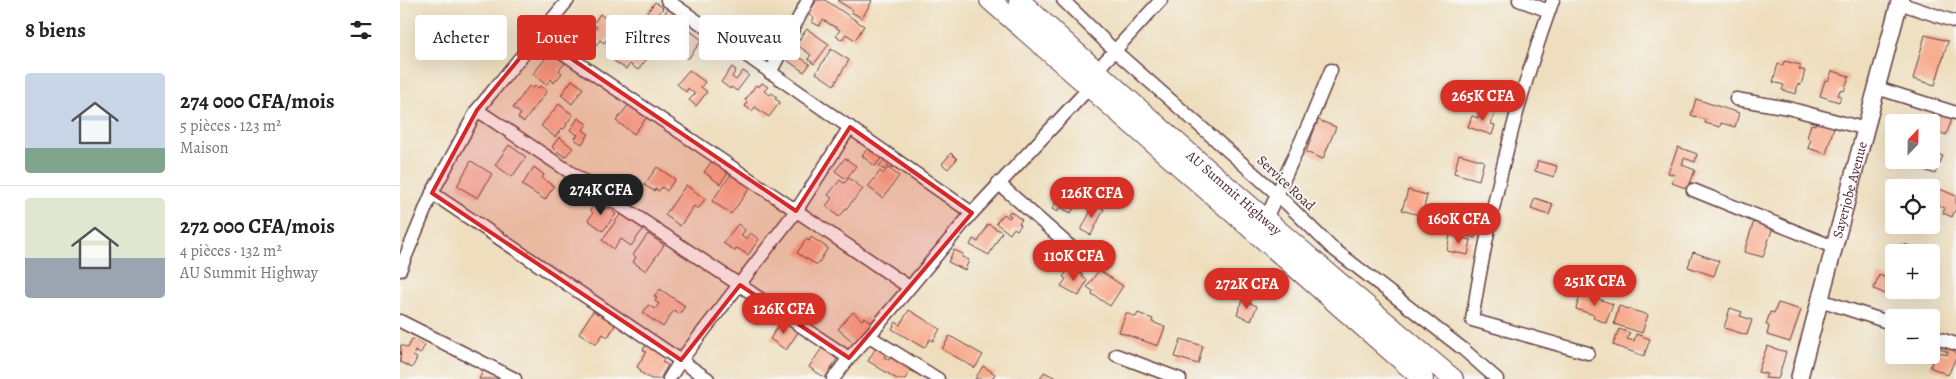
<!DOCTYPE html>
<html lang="fr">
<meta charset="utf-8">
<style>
body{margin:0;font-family:Alegreya,serif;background:#f6f6f6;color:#222;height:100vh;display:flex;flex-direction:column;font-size:19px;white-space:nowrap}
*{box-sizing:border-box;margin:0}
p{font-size:16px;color:#767676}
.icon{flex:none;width:28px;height:28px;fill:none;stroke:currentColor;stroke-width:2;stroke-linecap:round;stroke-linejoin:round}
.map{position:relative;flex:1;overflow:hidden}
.details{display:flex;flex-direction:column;background:#fff;width:400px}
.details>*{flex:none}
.banner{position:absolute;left:15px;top:15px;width:475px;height:45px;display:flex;gap:10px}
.needle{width:32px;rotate:22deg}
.fabs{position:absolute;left:1485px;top:114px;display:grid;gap:10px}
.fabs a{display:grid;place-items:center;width:55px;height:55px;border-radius:5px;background:#fff;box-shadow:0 5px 20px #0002;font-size:25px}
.price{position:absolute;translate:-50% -42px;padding:0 11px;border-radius:18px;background:#d93025;color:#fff;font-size:16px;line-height:32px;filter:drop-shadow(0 1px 2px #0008)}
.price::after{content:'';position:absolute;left:50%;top:30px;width:15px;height:11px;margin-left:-8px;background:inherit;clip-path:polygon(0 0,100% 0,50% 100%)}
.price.on{background:#222;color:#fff}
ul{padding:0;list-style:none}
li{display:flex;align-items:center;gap:15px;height:125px;padding:0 25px}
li+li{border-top:1px solid #e0e0e0}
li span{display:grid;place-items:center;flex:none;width:140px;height:100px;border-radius:5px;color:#555}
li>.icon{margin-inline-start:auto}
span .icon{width:60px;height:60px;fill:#fffc;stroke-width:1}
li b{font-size:21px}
h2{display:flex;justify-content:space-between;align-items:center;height:60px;padding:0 25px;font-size:21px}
.chip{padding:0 18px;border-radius:5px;background:#fff;box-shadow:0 5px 20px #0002;font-size:18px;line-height:45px}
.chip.on{background:#d93025;color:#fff}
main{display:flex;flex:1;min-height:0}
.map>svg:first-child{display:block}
.building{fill:#f8aa8c}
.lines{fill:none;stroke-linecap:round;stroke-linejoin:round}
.minor-casing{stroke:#633c41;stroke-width:15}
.tertiary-casing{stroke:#633c41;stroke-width:19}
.primary-casing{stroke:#633c41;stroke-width:22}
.minor{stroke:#fff;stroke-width:12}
.tertiary{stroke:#fff;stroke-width:16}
.primary{stroke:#fff;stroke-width:20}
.marked{fill:#d62828;fill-opacity:0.2;stroke:#d62828;stroke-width:4;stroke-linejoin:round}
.labels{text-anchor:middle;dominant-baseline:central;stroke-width:4;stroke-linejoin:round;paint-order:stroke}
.street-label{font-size:14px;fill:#4a1f2b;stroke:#f6f6f2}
</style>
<main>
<section class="details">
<h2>8 biens<svg class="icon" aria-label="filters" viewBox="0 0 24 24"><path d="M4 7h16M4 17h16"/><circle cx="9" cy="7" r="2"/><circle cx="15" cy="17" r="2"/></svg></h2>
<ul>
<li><span style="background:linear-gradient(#c9d6e8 75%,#7fa58c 0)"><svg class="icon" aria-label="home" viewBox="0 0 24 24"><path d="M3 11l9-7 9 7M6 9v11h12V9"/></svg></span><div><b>274 000 CFA/mois</b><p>5 pièces · 123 m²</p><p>Maison</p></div></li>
<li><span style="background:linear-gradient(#dfe7d0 60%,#9aa5b1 0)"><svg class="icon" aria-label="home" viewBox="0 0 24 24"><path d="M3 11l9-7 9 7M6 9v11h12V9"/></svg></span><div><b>272 000 CFA/mois</b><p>4 pièces · 132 m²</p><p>AU Summit Highway</p></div></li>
</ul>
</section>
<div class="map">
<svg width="1556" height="379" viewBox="0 0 1556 379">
<rect width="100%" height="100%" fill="#f6f6f2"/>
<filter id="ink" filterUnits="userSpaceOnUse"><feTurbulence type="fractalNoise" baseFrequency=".02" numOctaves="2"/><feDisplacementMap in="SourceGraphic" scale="10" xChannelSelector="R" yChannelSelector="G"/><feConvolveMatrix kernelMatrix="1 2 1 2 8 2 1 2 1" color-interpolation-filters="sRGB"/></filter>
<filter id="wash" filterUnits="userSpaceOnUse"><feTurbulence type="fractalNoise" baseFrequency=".0096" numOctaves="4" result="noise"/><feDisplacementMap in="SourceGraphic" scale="20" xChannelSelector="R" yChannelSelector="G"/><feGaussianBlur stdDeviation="1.12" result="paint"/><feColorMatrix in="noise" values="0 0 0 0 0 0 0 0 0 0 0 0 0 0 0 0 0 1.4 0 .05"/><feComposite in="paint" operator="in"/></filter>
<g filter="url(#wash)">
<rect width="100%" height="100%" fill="#eedebd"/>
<g id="blocks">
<g class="building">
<polygon points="417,0 425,0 464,26 455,40 446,34 442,40 436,36 440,30 423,20 419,26 412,22 414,18 408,14"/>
<polygon points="439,0 471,0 472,1 462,18 451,12 453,10 438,1"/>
<polygon points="255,2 263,8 251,24 243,18"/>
<polygon points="269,7 279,14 261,40 251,33"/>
<polygon points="200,14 213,24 207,33 210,35 204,43 200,40 196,45 188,39 197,27 193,24"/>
<polygon points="280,23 302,40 288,59 266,42"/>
<polygon points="223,27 231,33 216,53 208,48"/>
<polygon points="407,29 429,44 414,64 408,59 411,55 396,44"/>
<polygon points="1525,35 1548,41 1535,85 1513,79"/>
<polygon points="230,39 233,42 231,45 235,49 239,45 251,54 238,70 230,64 226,69 214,61"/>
<polygon points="153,49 167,61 159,70 162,73 154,83 151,79 146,85 133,74"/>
<polygon points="431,49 449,60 434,85 416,73"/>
<polygon points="389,50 410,64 404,72 384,58"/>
<polygon points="1384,61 1401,65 1399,69 1405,71 1401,85 1398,84 1396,94 1382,90 1384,85 1373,82 1378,64 1383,66"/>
<polygon points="332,67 336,70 332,77 336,80 343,71 349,75 337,91 331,87 330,89 321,82"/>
<polygon points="289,70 305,82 301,87 307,92 296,106 289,100 295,94 288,88 286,92 277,84"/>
<polygon points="1432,71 1449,76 1444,91 1440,90 1438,95 1441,96 1439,102 1420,96 1425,80 1428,81"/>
<polygon points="172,80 183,88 172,104 161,95"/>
<polygon points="362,83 368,87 364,91 370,95 372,93 377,97 375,99 380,102 369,117 355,107 352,111 345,106 347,102 345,100 356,85 359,87"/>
<polygon points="129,86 133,88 135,86 138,88 140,86 147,91 124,122 118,118 121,114 113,108"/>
<polygon points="1296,99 1339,113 1335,127 1321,123 1320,127 1305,123 1306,120 1291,115"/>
<polygon points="230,103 247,117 234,134 216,121"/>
<polygon points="159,104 173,115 166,124 167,125 164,129 162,128 155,137 141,126"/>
<polygon points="1081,109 1095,113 1091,124 1095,125 1092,135 1068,127 1072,116 1078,118"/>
<polygon points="1538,114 1552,119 1546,135 1532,129"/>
<polygon points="178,118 187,124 183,130 189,134 182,144 174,139 178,135 170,130"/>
<polygon points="918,120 936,127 923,159 906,152"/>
<polygon points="1416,121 1434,127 1426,154 1408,148 1411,139 1407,138 1411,124 1415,125"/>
<polygon points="159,137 173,148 165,157 152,147"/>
<polygon points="471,143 485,154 475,166 462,156"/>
<polygon points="109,145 126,157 112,177 95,165"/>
<polygon points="1278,147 1297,154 1295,162 1284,158 1282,165 1295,170 1288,189 1272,183 1275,175 1268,173"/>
<polygon points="1531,147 1537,149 1535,153 1543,156 1535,174 1511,165 1513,160 1531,160"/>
<polygon points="551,153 557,159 548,169 542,164"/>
<polygon points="1059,154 1084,161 1079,180 1054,173"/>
<polygon points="487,157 496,161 492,168 488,166 484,170 479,166"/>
<polygon points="314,158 330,170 320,184 304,172"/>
<polygon points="445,158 456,166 446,179 435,171"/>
<polygon points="71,161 92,174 78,198 57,186"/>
<polygon points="1138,161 1157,166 1154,177 1135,171"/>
<polygon points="134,167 144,175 142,178 154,186 145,200 122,185"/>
<polygon points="257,167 275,179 267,191 262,187 259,191 255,189 254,191 244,185"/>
<polygon points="488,168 499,176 483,198 468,187 480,171 483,174"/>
<polygon points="334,170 353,184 331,214 312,201"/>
<polygon points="449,178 463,189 439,217 426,206 432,198 428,195 440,180 444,183"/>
<polygon points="286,185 305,199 298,209 294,206 280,226 265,215"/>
<polygon points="1533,186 1556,196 1556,208 1552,217 1543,213 1545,208 1531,202 1531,191"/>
<polygon points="664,188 674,194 670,201 676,204 671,213 660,207 657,212 652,209"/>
<polygon points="1008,190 1027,195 1022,216 1002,210"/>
<polygon points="1135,198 1153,204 1149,215 1131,209"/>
<polygon points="196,202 205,210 207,207 216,214 203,231 188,220 193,213 190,210"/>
<polygon points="694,204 704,209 691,235 681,230"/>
<polygon points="1059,205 1081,210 1075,238 1054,233"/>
<polygon points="610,211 622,220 619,223 621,225 617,230 614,228 610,234 596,223 604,214 609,218 611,216 608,214"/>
<polygon points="222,212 244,228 231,246 221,239 214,249 202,240"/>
<polygon points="1354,221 1373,227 1363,257 1344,252"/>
<polygon points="338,224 345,230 341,236 345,239 350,233 359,239 348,255 337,248 335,251 323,243"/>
<polygon points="588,224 602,232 589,255 570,245 573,239 578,242"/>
<polygon points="248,234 264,245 246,271 233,262 236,257 233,255"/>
<polygon points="1050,235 1071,240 1068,255 1047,251"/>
<polygon points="411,237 428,248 417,265 397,253 406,239 409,241"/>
<polygon points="1504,244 1527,252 1500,252"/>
<polygon points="554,250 563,254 562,257 569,260 565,270 548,262"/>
<polygon points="1293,252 1319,261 1314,276 1288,267"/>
<polygon points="670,267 683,275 682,277 687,280 679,296 661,286 666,279 663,277"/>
<polygon points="699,270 723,286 710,306 692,294 693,291 687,287"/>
<polygon points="1494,274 1494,290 1498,290 1495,298 1474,289 1479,275 1491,280"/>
<polygon points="260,289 285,306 280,314 274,310 263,327 243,313 248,305 255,309 259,304 255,301 257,298 254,296"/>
<polygon points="1181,293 1213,304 1206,323 1193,318 1194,315 1176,309"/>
<polygon points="843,300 857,306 851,321 837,314"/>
<polygon points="1378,303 1401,310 1390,342 1367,335 1369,326 1366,325 1370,312 1374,313"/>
<polygon points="1219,306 1248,315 1242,333 1214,324"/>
<polygon points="1330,308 1342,312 1340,316 1352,320 1347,335 1324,328"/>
<polygon points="202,310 214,318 211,322 215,325 208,337 203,334 196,344 179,333 193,311 199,315"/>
<polygon points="509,310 540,329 533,341 530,339 524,348 492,329 496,322 500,325"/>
<polygon points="453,312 462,320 465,317 475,325 458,346 438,329"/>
<polygon points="726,313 736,317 738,313 753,319 752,322 765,327 758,346 719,332"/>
<polygon points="382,320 399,331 386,350 370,339"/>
<polygon points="1219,329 1230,333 1227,339 1234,341 1236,334 1250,339 1244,356 1213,345"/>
<polygon points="550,336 583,355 575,368 542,349"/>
<polygon points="12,339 25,345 20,354 15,351 13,356 17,358 12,368 0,362 1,345 8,348"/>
<polygon points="781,339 803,346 798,364 775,357"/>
<polygon points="247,343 266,355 262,362 268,365 260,379 251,379 240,372 241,370 237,367 246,352 243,350"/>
<polygon points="1544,343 1556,349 1556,358 1548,375 1530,367 1532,362 1530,360 1534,350 1547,355 1548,352 1541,349"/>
<polygon points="478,344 488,350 484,357 489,360 494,354 513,366 505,379 497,379 468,361"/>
<polygon points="1367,346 1386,352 1378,379 1365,378 1367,374 1358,372"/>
<polygon points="422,348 437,359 425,378 409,367"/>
<polygon points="583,366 595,374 592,379 575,379"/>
<polygon points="85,367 109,379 79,379"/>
<polygon points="644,372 658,379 640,379"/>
</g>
</g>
</g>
<g filter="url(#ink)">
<use href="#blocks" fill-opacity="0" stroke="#633c41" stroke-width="1"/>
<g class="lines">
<g class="minor-casing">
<g id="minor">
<polyline points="267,0 572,213"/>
<polyline points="663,0 715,51 878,195 931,247 1063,349 1097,379"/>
<polyline points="1119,0 1149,11"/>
<path d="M1153,0C1116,102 1089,213 1072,320L1188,353"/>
<polyline points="1499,3 1556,22"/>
<polyline points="138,36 509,287"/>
<polyline points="696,71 761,0"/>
<polyline points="370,73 408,0"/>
<polyline points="1477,88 1556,113"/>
<polyline points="1336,99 1388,108 1466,129"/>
<polyline points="77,110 449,358"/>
<polyline points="598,183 689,263"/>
<polyline points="1293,190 1434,247"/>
<polyline points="32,193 308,379"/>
<polyline points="865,221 910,121 931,70"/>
<polyline points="0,270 32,193 77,110 168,0"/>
<polyline points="1420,300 1494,324"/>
<polyline points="0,321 115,379"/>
<polyline points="469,336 538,379"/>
<polyline points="1531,336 1556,344"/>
<polyline points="716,355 780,379"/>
<polyline points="269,379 281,360 396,211 450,127"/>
<polyline points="433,379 449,358 469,336 572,213 690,87"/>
</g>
</g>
<g class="tertiary-casing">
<g id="tertiary">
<path id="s1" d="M1399,379L1500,0"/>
</g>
</g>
<g class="primary-casing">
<g id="primary">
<polyline points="590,0 1023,379"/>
<path id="s2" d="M619,0C760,131 906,255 1053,379"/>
</g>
</g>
<use href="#minor" class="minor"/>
<use href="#tertiary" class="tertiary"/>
<use href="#primary" class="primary"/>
</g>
</g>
<path class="marked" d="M138,36L396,211L450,127L572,213L449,358L340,285L281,360L32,193L77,110Z"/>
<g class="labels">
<g class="street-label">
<text transform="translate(886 183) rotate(43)">Service Road</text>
<text stroke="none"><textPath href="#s1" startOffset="196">Sayerjobe Avenue</textPath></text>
<text stroke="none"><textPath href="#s2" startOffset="289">AU Summit Highway</textPath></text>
</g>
</g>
</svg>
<div class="fabs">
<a><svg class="needle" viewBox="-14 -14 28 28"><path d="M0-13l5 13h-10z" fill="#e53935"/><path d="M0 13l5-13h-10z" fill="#767676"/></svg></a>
<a><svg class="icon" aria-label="locate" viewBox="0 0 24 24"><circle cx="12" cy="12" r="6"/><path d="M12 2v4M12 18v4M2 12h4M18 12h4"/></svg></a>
<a>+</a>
<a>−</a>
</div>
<b class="price" style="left:1083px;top:122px">265K CFA</b>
<b class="price on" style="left:201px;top:216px">274K CFA</b>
<b class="price" style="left:692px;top:219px">126K CFA</b>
<b class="price" style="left:1059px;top:245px">160K CFA</b>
<b class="price" style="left:674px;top:282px">110K CFA</b>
<b class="price" style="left:1195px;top:307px">251K CFA</b>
<b class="price" style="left:847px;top:310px">272K CFA</b>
<b class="price" style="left:384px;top:335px">126K CFA</b>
<div class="banner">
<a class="chip">Acheter</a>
<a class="chip on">Louer</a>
<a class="chip">Filtres</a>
<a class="chip">Nouveau</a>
</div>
</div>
</main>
